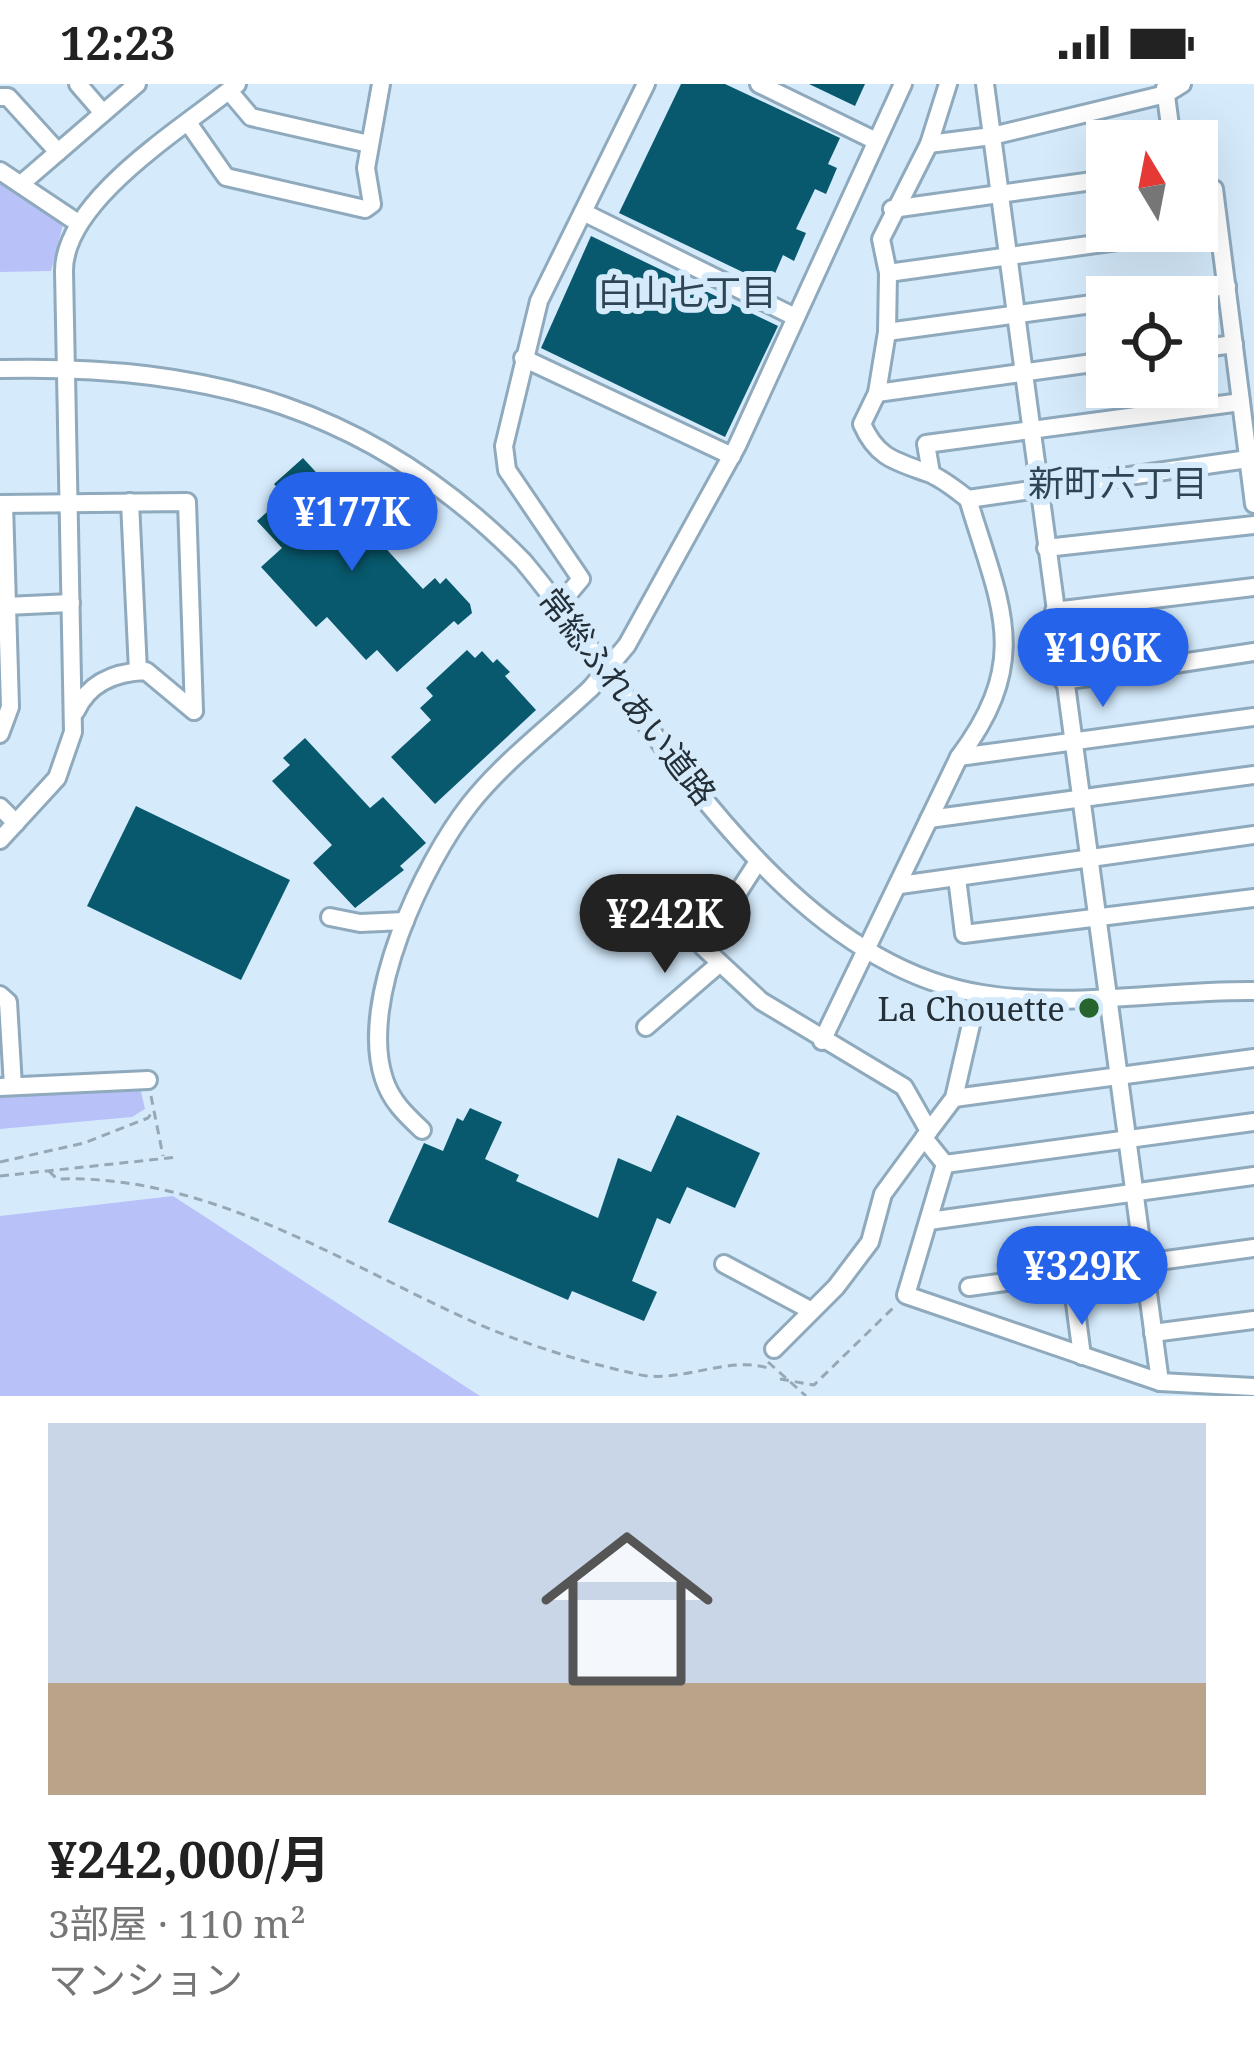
<!DOCTYPE html>
<html lang="ja">
<meta charset="utf-8">
<style>
body{margin:0;font-family:"Noto Serif","Noto Sans JP",serif;background:#f6f6f6;color:#222;height:100vh;display:flex;flex-direction:column;font-size:45px;white-space:nowrap}
*{box-sizing:border-box;margin:0}
p{font-size:39px;color:#767676}
.icon{flex:none;width:66px;height:66px;fill:none;stroke:currentColor;stroke-width:2;stroke-linecap:round;stroke-linejoin:round}
.map{position:relative;height:1312px;overflow:hidden}
.panel{display:flex;flex-direction:column;background:#fff;flex:1}
.panel>*{flex:none}
.needle{width:78px;rotate:350deg}
.tools{position:absolute;left:1086px;top:36px;display:grid;gap:24px}
.tools a{display:grid;place-items:center;width:132px;height:132px;border-radius:0px;background:#fff;box-shadow:0 12px 48px #0002;font-size:60px}
.price{position:absolute;translate:-50% -102px;padding:0 27px;border-radius:42px;background:#2563eb;color:#fff;font-size:39px;line-height:78px;filter:drop-shadow(0 3px 6px #0008)}
.price::after{content:'';position:absolute;left:50%;top:72px;width:36px;height:27px;margin-left:-18px;background:inherit;clip-path:polygon(0 0,100% 0,50% 100%)}
.price.active{background:#222;color:#fff}
ul{padding:0;list-style:none}
li{display:grid;align-content:center;gap:24px;height:636px;padding:0 48px}
li+li{border-top:3px solid #e0e0e0}
li span{display:grid;place-items:center;height:372px;border-radius:0px;color:#555}
li>.icon{margin-inline-start:auto}
span .icon{width:216px;height:216px;fill:#fffc;stroke-width:1}
li b{font-size:51px}
.status{display:flex;justify-content:space-between;align-items:center;height:84px;padding:0 60px;background:#fff;direction:ltr}
.status svg{height:33px;fill:currentColor}
.map>svg:first-child{display:block}
.green{fill:#b9c1f9}
.building{fill:#08596d}
.lines{fill:none;stroke-linecap:round;stroke-linejoin:round}
.minor-casing{stroke:#8fa9bd;stroke-width:22}
.path{stroke:#96a8b6;stroke-width:3;stroke-dasharray:9 6;stroke-linecap:butt}
.minor{stroke:#fff;stroke-width:16}
.minor-bridge-casing{stroke:#8fa9bd;stroke-width:22;stroke-linecap:butt}
.minor-bridge{stroke:#fff;stroke-width:16}
.poi-dot{fill:#26662e;stroke:#d5ebfc;stroke-width:4.5}
.labels{text-anchor:middle;dominant-baseline:central;stroke-width:12;stroke-linejoin:round;paint-order:stroke}
.street-label{font-size:33px;fill:#242f37;stroke:#d5ebfc}
.poi-label{font-size:33px;fill:#242f37;stroke:#d5ebfc;text-anchor:end}
.neighbourhood-label{font-size:36px;fill:#2e4556;stroke:#d5ebfc}
</style>
<div class="status"><b>12:23</b><svg viewBox="0 0 49 12"><path d="M0 12V9h3v3zM5 12V6h3v6zM10 12V3h3v9zM15 12V0h3v12zM26 1h20v11H26zM47 4h2v5h-2z"/></svg></div>
<div class="map">
<svg width="1254" height="1312" viewBox="0 0 1254 1312">
<rect width="100%" height="100%" fill="#d5ebfc"/>
<g class="green">
<polygon points="0,97 64,137 51,187 0,188"/>
<polygon points="140,1003 145,1025 132,1033 0,1045 0,1009"/>
<polygon points="173,1112 480,1312 481,1312 0,1312 0,1132"/>
</g>
<g class="building">
<polygon points="681,0 725,0 840,54 828,80 837,84 826,110 815,105 796,145 806,149 794,177 783,171 770,201 619,129"/>
<polygon points="809,0 865,0 855,22"/>
<polygon points="591,152 778,242 725,353 541,264"/>
<polygon points="303,374 423,505 435,494 440,500 446,494 470,520 472,529 458,541 454,537 397,588 377,566 366,576 327,533 316,543 261,483 282,464 257,437 285,412 274,400"/>
<polygon points="467,566 475,574 482,567 493,579 497,575 510,588 505,592 536,626 435,720 391,673 431,636 420,624 433,612 426,604"/>
<polygon points="305,654 370,724 383,713 426,759 400,782 404,786 355,824 313,779 332,761 272,697 290,681 283,674"/>
<polygon points="136,722 290,796 241,896 87,822"/>
<polygon points="470,1024 502,1038 485,1075 519,1091 516,1097 598,1134 618,1074 651,1088 677,1031 760,1069 735,1124 687,1103 670,1140 657,1134 632,1197 657,1208 644,1237 572,1207 568,1216 388,1138 424,1059 443,1067 457,1034 463,1037"/>
</g>
<g class="lines">
<g class="minor-casing">
<g id="minor">
<polyline points="78,0 103,29"/>
<polyline points="759,0 876,57"/>
<polyline points="985,0 1160,1298"/>
<polyline points="1165,4 1172,57"/>
<polyline points="229,7 251,33 369,60"/>
<polyline points="0,13 8,13 58,68"/>
<polyline points="189,40 226,93 365,125 372,120 366,84 381,0"/>
<polyline points="929,60 992,52 1166,10 1182,0"/>
<polyline points="0,87 78,139"/>
<polyline points="21,100 137,0"/>
<polyline points="1197,107 1214,105 1254,420"/>
<polyline points="892,125 1107,95"/>
<polyline points="583,128 795,233"/>
<polyline points="888,189 1190,147"/>
<polyline points="1143,213 1227,202"/>
<polyline points="887,248 1107,218"/>
<polyline points="1197,265 1234,260"/>
<polyline points="523,274 732,372"/>
<path d="M0,285C209,280 373,324 523,477C647,624 776,877 982,910C1071,925 1164,906 1254,907"/>
<polyline points="877,309 1107,277"/>
<polyline points="931,389 926,360 1241,318"/>
<polyline points="968,415 1248,375"/>
<polyline points="130,418 138,587"/>
<polyline points="0,420 187,418 194,627"/>
<polyline points="1046,464 1254,441"/>
<polyline points="559,521 581,495 507,386 504,362 539,217 646,0"/>
<polyline points="6,522 71,519"/>
<polyline points="1054,527 1254,503"/>
<polyline points="627,561 737,362 903,0"/>
<polyline points="1063,597 1254,568"/>
<path d="M76,627C89,598 116,588 146,587L194,627"/>
<polyline points="0,650 10,623 4,420"/>
<polyline points="959,673 1254,633"/>
<polyline points="0,723 16,739"/>
<polyline points="929,735 1254,691"/>
<path d="M0,756L57,694L73,648L64,187C64,115 185,43 237,0"/>
<polyline points="757,779 703,863 761,917 904,1003 929,1047 924,1054 945,1080"/>
<polyline points="957,794 964,850 1254,814"/>
<polyline points="900,801 1254,751"/>
<polyline points="330,833 360,839 405,837"/>
<polyline points="0,911 8,918 13,1002"/>
<polyline points="646,943 719,880"/>
<path d="M822,957L959,673C1033,574 1000,522 968,415C956,406 942,394 928,389C895,377 877,374 862,340L877,309L887,248L888,189L881,155L929,60L948,0"/>
<polyline points="0,1003 148,996"/>
<polyline points="954,1014 1254,974"/>
<path d="M422,1046C406,1031 391,1017 384,995C358,917 423,780 470,720C504,677 551,642 591,604"/>
<polyline points="929,1047 954,1014 978,910"/>
<polyline points="945,1080 906,1211 1160,1298 1254,1303"/>
<polyline points="945,1080 1254,1038"/>
<polyline points="929,1137 1254,1092"/>
<polyline points="724,1180 810,1226"/>
<polyline points="1071,1189 1082,1272"/>
<polyline points="969,1203 1254,1164"/>
<polyline points="1153,1249 1254,1236"/>
<polyline points="774,1265 836,1203 870,1158 883,1110 924,1054"/>
</g>
</g>
<g class="path">
<polyline points="151,1012 163,1072"/>
<polyline points="0,1078 84,1059 148,1034 153,1027"/>
<path d="M49,1087L57,1095C207,1090 337,1176 469,1236C520,1259 582,1278 636,1290C681,1301 727,1270 771,1285"/>
<polyline points="0,1092 178,1073"/>
<polyline points="768,1278 806,1312"/>
<polyline points="780,1295 814,1301 896,1221"/>
</g>
<use href="#minor" class="minor"/>
<g class="minor-bridge-casing">
<polyline id="minor-bridge" points="591,604 627,561"/>
</g>
<use href="#minor-bridge" class="minor-bridge"/>
</g>
<circle class="poi-dot" cx="1089" cy="924" r="12"/>
<g class="labels">
<g class="street-label">
<text transform="translate(628 612) rotate(52)">常総ふれあい道路</text>
</g>
<g class="poi-label">
<text x="1065" y="924">La Chouette</text>
</g>
<g class="neighbourhood-label">
<text x="687" y="207">白山七丁目</text>
<text x="1118" y="398">新町六丁目</text>
</g>
</g>
</svg>
<div class="tools">
<a><svg class="needle" viewBox="-14 -14 28 28"><path d="M0-13l5 13h-10z" fill="#e53935"/><path d="M0 13l5-13h-10z" fill="#767676"/></svg></a>
<a><svg class="icon" aria-label="locate" viewBox="0 0 24 24"><circle cx="12" cy="12" r="6"/><path d="M12 2v4M12 18v4M2 12h4M18 12h4"/></svg></a>
</div>
<b class="price" style="left:352px;top:490px">¥177K</b>
<b class="price" style="left:1103px;top:626px">¥196K</b>
<b class="price active" style="left:665px;top:892px">¥242K</b>
<b class="price" style="left:1082px;top:1244px">¥329K</b>
</div>
<section class="panel">
<ul>
<li><span style="background:linear-gradient(#c9d6e8 70%,#b9a48a 0)"><svg class="icon" aria-label="home" viewBox="0 0 24 24"><path d="M3 11l9-7 9 7M6 9v11h12V9"/></svg></span><div><b>¥242,000/月</b><p>3部屋 · 110 m²</p><p>マンション</p></div></li>
</ul>
</section>
